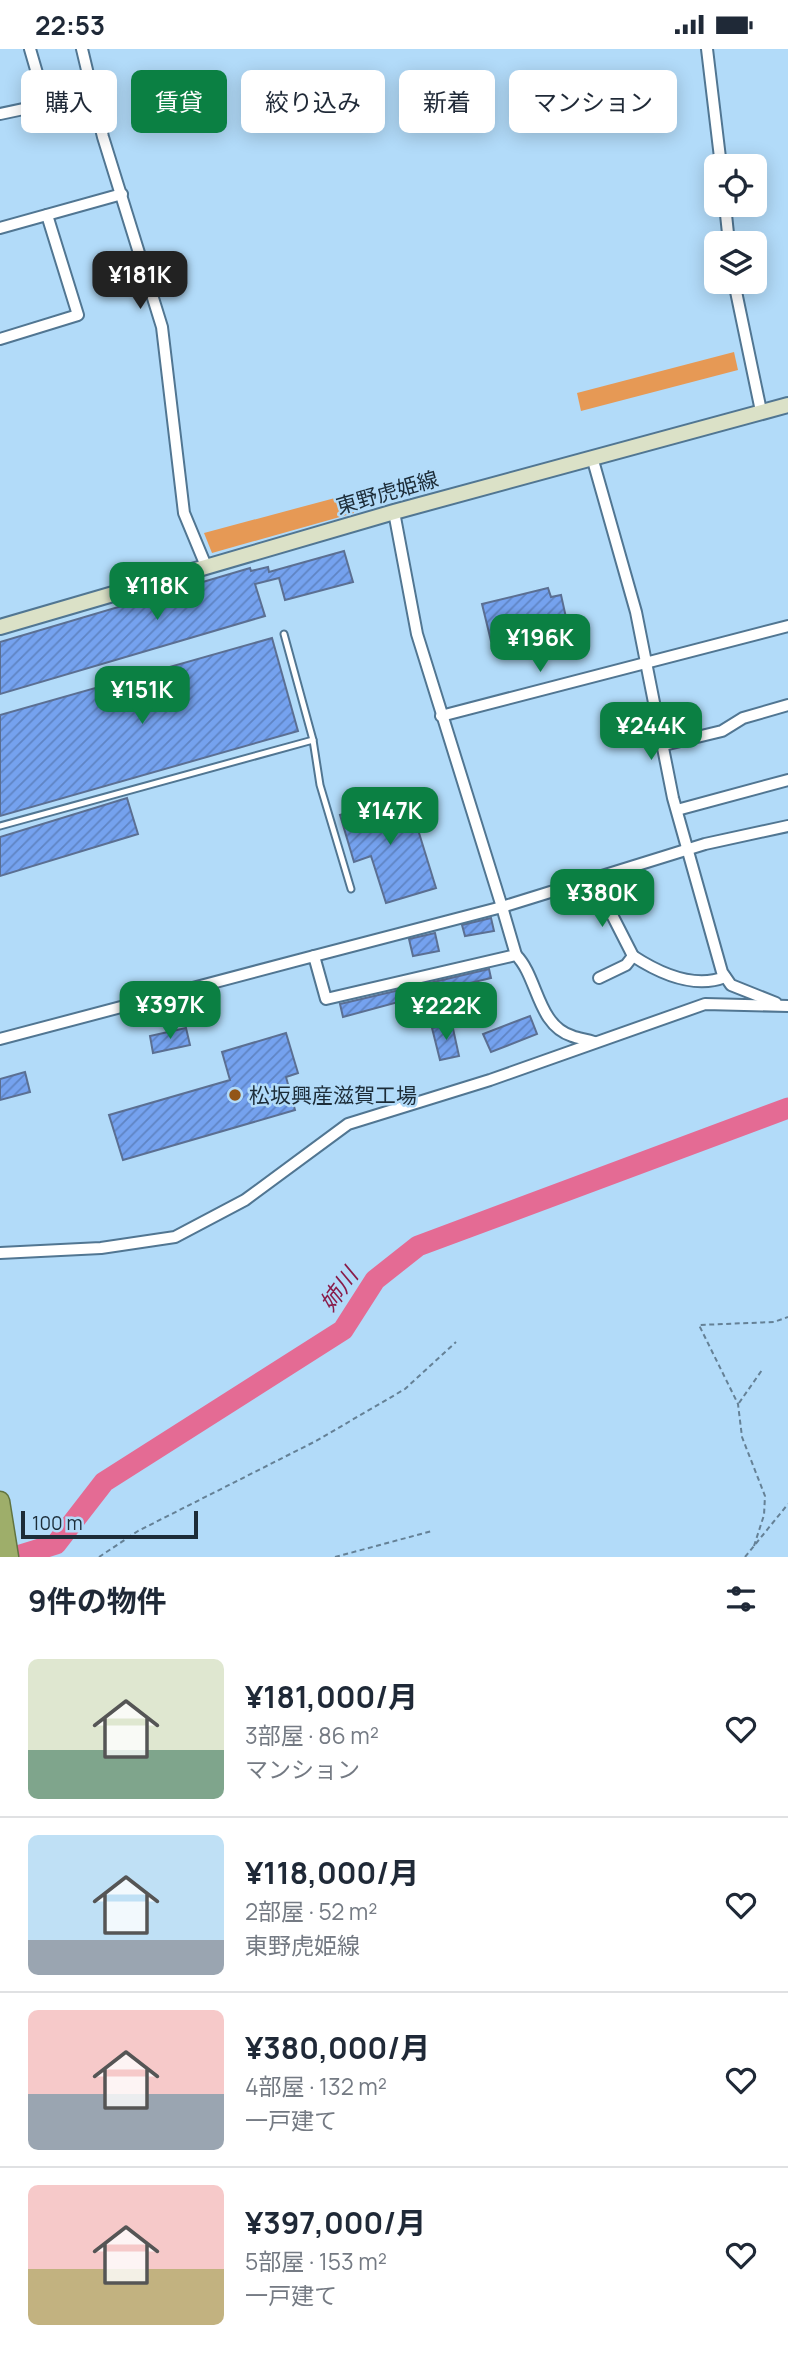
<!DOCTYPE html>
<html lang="ja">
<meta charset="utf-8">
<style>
body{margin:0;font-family:Manrope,"Noto Sans JP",sans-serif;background:#f2f2f3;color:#1f2937;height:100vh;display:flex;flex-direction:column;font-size:26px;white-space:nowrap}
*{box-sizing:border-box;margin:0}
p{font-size:23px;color:#747a83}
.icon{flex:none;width:38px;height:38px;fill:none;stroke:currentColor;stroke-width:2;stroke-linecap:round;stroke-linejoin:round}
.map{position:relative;height:1508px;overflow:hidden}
.side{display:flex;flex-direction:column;background:#fff;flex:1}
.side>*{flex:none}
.top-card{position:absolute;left:21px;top:21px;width:747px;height:63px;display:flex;gap:14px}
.fabs{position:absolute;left:704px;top:105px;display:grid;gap:14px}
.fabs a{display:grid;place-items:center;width:63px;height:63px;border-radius:10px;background:#fff;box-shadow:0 4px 18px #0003;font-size:35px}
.scale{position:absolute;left:21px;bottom:18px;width:177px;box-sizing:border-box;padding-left:7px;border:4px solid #1c2c38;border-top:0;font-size:19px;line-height:24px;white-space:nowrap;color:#1c2c38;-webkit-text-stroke:5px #b2dbf9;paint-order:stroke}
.price{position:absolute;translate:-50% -60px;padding:0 16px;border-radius:14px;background:#0b8043;color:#fff;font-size:23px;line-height:46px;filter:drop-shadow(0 2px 4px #0008)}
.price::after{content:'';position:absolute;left:50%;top:42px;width:21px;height:16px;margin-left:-10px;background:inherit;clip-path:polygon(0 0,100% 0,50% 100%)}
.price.current{background:#222;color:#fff}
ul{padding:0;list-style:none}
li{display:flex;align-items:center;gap:21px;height:175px;padding:0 28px}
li+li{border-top:2px solid #e0e1e3}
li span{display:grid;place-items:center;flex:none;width:196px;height:140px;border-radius:10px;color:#555}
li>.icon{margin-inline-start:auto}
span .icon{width:84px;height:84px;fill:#fffc;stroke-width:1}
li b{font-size:30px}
h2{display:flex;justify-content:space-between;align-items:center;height:84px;padding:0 28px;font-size:30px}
.tag{padding:0 24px;border-radius:10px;background:#fff;box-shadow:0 4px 18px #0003;font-size:24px;line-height:63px}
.tag.current{background:#0b8043;color:#fff}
.status{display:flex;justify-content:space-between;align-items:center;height:49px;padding:0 35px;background:#fff;direction:ltr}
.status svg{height:19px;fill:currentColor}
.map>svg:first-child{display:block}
.grass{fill:#e69955}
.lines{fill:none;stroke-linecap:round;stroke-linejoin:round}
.river{stroke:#e46b94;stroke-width:21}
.building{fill:url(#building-hatch);stroke:#5b6f92;stroke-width:2}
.service-casing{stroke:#517692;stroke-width:9}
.minor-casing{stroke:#517692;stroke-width:14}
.secondary-casing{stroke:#517692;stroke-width:18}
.trunk-casing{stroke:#617440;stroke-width:21}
.path{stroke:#658196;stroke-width:2;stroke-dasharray:5 3.5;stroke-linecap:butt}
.service{stroke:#fff;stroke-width:5}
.minor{stroke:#fff;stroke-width:10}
.secondary{stroke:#dbe1c7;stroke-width:14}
.trunk{stroke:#9eae6a;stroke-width:18}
.poi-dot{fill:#925517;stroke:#b2dbf9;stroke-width:2.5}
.labels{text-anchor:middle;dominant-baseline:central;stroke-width:5;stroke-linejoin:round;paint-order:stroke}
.street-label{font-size:21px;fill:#1c2c38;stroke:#b2dbf9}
.poi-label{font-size:21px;fill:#1c2c38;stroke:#b2dbf9;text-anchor:start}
.water-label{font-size:23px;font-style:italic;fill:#891c4a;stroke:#b2dbf9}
</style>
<div class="status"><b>22:53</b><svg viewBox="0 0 49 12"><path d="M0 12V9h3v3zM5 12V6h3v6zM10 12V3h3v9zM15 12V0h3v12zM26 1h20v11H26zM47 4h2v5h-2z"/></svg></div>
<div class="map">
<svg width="788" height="1508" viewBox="0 0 788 1508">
<defs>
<pattern id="building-hatch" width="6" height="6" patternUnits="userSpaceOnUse" patternTransform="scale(1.75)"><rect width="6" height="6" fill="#75a2ef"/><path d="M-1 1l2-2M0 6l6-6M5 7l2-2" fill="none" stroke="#5f84c3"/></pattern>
</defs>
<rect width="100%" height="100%" fill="#b2dbf9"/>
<g class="grass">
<polygon points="734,303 738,321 581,362 577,344"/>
<polygon points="350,445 354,464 212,504 204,484"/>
</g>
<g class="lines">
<polyline class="river" points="14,1508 56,1495 104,1433 343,1281 375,1231 418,1197 788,1059"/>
</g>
<g class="building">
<polygon points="344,502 353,533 285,551 279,529 255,535 265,567 0,645 0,593 250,519 251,522 268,518 269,523"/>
<polygon points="548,539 551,548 561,546 567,573 491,592 482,555"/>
<polygon points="272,589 298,682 0,767 0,666"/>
<polygon points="407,745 436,839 386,854 371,807 354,813 340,766"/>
<polygon points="127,749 138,785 0,827 0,788"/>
<polygon points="491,869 494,882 465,887 462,876"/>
<polygon points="435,884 439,902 413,907 409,890"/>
<polygon points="489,920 491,929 466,935 467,939 446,943 446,940 343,968 340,955"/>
<polygon points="530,967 537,985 491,1003 483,985"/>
<polygon points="452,975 459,1007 440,1011 432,979"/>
<polygon points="186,979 190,996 153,1004 150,987"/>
<polygon points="286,984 298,1024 286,1028 295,1061 123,1111 109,1066 230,1031 222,1003"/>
<polygon points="25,1023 30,1043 0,1051 0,1030"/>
</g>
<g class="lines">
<g class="service-casing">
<g id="service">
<polyline points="313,691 320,736 351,840"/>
<polyline points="0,777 313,691 284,585"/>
</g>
</g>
<g class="minor-casing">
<g id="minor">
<polyline points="30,0 46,55"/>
<polyline points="82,0 103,88 162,278 184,464 206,517"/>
<polyline points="707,0 721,117"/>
<polyline points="0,65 94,45"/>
<polyline points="725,156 729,194"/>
<polyline points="0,179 122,145"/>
<polyline points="734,233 761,362"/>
<polyline points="0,290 78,266 47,166"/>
<polyline points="592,408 636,563 673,749 722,923 731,936 776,954"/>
<polyline points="394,463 417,585 502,858 705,795 788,777"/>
<polyline points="441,667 788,577"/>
<polyline points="664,696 722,682 743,669 788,656"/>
<polyline points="677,761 788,731"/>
<polyline points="314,907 502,858 516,906"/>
<path d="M633,907C659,924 694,940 725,928"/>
<polyline points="599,929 626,916 633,907 609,860 601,829"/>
<path d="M0,990L314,907L326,950L516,906C538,928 537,976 572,987C579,990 586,990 594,993"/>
<polyline points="0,1204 101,1199 175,1188 245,1151 348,1075 490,1031 705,955 788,957"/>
</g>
</g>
<g class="secondary-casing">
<polyline id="secondary" points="0,578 394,463 788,356"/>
</g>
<g class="trunk-casing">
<polyline id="trunk" points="0,1452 9,1508"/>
</g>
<g class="path">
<polyline points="739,1354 762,1321"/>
<polyline points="754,1497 764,1466 765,1447 742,1388 738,1355 699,1276 774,1273 788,1268"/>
<polyline points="99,1508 138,1482 316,1392 405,1340 456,1293"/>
<polyline points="335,1508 432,1482"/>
<polyline points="745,1508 788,1455"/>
</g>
<use href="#service" class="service"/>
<use href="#minor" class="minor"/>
<use href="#secondary" class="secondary"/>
<use href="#trunk" class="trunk"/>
</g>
<circle class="poi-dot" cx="235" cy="1046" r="7"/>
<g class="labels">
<g class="street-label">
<text transform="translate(387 443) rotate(-16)">東野虎姫線</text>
</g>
<g class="poi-label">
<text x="249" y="1046">松坂興産滋賀工場</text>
</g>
<g class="water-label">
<text transform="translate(338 1240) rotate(-54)">姉川</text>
</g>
</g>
</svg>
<div class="fabs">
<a><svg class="icon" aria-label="locate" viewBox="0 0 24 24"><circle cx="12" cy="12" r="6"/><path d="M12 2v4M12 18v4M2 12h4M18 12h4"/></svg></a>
<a><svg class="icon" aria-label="layers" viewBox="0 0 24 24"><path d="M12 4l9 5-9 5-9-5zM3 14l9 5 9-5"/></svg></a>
</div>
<div class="scale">100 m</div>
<b class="price current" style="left:140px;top:262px">¥181K</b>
<b class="price" style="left:157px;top:573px">¥118K</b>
<b class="price" style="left:540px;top:625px">¥196K</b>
<b class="price" style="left:142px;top:677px">¥151K</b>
<b class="price" style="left:651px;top:713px">¥244K</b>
<b class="price" style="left:390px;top:798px">¥147K</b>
<b class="price" style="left:602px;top:880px">¥380K</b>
<b class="price" style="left:170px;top:992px">¥397K</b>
<b class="price" style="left:446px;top:993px">¥222K</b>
<div class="top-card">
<a class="tag">購入</a>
<a class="tag current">賃貸</a>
<a class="tag">絞り込み</a>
<a class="tag">新着</a>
<a class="tag">マンション</a>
</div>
</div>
<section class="side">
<h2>9件の物件<svg class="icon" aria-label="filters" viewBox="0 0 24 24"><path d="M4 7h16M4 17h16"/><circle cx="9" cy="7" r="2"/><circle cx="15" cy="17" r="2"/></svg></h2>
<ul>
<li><span style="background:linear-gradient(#dfe7d0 65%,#7fa58c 0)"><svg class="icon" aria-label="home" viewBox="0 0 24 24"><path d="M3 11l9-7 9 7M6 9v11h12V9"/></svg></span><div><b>¥181,000/月</b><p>3部屋 · 86 m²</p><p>マンション</p></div><svg class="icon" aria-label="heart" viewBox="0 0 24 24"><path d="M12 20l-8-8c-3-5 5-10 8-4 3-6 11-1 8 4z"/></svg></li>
<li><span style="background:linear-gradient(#bfe0f5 75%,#9aa5b1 0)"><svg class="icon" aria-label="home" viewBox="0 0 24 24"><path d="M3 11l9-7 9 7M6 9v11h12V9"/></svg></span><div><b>¥118,000/月</b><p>2部屋 · 52 m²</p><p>東野虎姫線</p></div><svg class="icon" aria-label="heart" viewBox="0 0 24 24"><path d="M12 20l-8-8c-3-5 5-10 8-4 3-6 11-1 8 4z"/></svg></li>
<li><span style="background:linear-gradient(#f6c9c9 60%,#9aa5b1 0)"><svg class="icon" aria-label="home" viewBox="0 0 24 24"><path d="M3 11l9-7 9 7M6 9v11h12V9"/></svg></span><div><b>¥380,000/月</b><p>4部屋 · 132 m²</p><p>一戸建て</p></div><svg class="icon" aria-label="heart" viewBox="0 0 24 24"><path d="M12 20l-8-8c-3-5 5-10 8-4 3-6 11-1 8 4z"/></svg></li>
<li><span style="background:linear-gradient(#f6c9c9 60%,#c2b280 0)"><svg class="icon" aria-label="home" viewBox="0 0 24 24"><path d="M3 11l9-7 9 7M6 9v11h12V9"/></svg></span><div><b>¥397,000/月</b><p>5部屋 · 153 m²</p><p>一戸建て</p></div><svg class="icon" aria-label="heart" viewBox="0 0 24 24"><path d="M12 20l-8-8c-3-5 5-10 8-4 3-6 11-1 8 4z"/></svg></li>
</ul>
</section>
